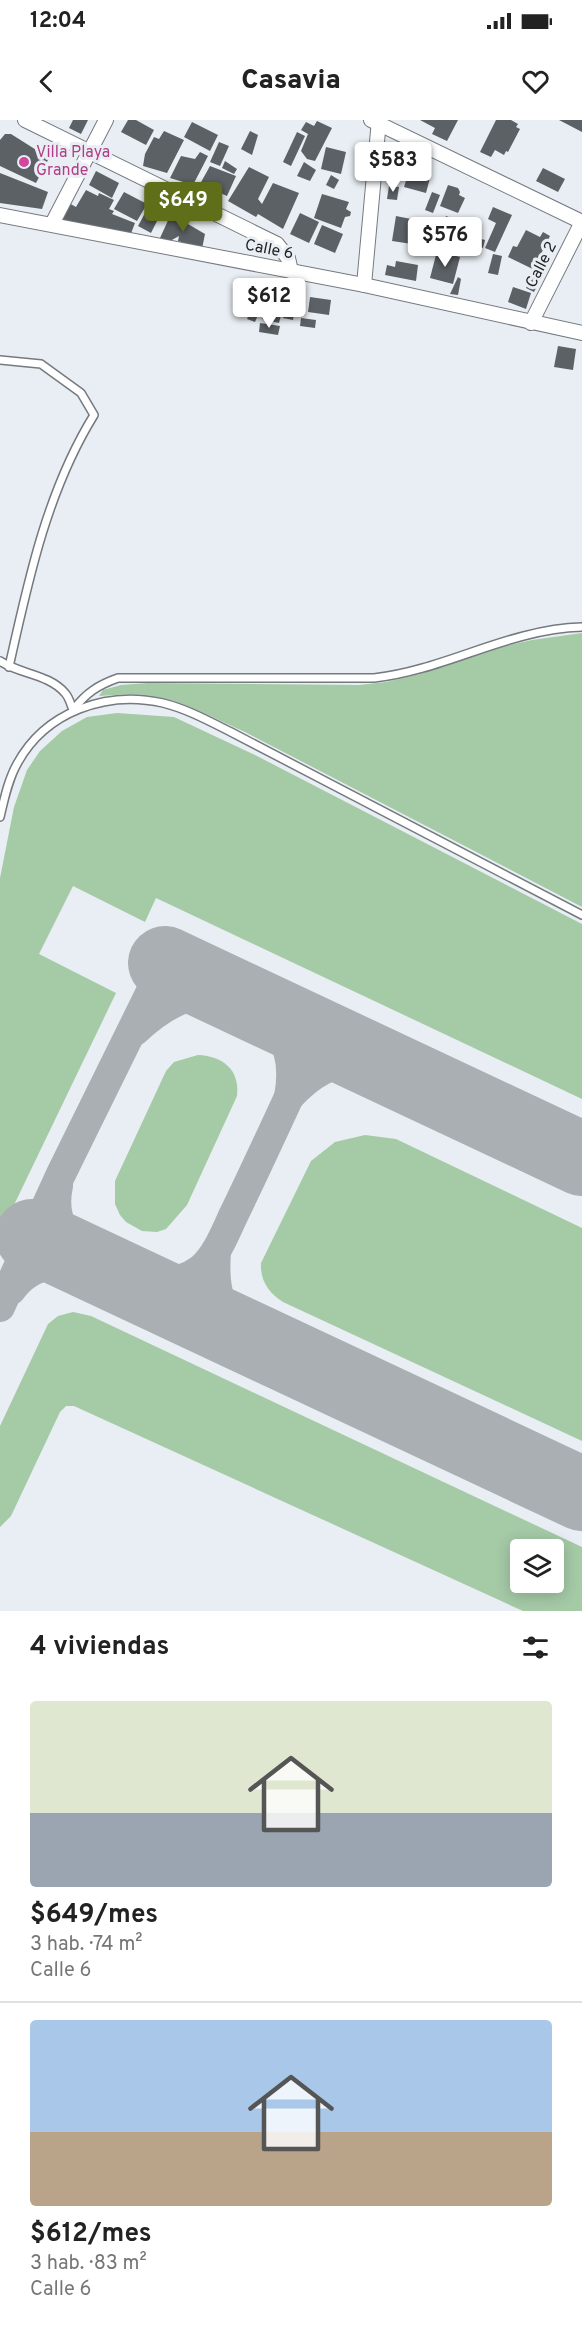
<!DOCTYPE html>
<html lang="es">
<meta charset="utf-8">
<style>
body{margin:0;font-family:Overpass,sans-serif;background:#f2f2f2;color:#222;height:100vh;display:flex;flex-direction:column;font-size:22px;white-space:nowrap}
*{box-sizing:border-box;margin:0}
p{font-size:20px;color:#767676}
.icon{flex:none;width:33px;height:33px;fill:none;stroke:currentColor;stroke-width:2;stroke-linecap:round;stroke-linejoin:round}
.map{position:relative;height:1491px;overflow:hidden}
.drawer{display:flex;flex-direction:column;background:#fff;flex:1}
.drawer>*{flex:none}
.controls{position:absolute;left:510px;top:1419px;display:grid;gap:12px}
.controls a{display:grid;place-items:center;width:54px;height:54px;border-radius:6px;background:#fff;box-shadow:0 3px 15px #0003;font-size:30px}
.price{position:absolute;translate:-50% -51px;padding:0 14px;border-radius:6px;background:#fff;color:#222;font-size:20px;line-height:39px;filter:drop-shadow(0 2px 3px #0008)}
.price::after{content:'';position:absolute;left:50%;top:36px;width:18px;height:14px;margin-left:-9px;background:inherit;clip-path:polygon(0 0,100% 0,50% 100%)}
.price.active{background:#5f6e19;color:#fff}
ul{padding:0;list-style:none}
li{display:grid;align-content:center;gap:12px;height:318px;padding:0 30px}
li+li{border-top:2px solid #e0e0e0}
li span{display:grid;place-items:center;height:186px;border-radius:6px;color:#555}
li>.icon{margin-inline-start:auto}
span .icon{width:108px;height:108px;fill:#fffc;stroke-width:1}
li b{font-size:26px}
h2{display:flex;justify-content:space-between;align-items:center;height:72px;padding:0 30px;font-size:26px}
.status{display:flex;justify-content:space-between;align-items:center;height:42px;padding:0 30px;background:#fff;direction:ltr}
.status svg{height:16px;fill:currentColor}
header{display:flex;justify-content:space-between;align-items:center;height:78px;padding:0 30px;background:#fff;font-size:27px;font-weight:800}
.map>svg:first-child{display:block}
.green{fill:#a5caa6;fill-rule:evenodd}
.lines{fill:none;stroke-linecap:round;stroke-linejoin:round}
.taxiway{stroke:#aaafb3;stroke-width:30}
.runway{stroke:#aaafb3;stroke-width:74}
.building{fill:#5c6166}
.lane-casing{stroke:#757a7f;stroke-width:10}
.street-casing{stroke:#757a7f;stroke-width:16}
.lane{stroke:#fff;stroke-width:7}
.street{stroke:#fff;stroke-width:14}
.hotel-dot{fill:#d1479c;stroke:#e8eef3;stroke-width:2}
.labels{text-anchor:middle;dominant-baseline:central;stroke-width:6;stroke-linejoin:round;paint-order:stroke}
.hotel-label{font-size:16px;fill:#b23c85;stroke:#e8eef3;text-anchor:start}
.street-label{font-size:16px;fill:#1f2123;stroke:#e8eef3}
</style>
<div class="status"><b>12:04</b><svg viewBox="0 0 49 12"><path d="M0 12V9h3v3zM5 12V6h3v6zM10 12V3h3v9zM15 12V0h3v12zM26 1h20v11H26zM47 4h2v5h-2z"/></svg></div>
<header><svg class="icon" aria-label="back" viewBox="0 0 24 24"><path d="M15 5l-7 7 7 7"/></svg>Casavia<svg class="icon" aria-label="heart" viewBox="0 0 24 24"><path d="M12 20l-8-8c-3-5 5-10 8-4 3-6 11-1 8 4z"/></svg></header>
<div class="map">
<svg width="582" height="1491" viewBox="0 0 582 1491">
<rect width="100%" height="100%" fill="#e8eef3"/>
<g class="green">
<path d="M582,513V787L245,612C213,598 181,579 146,575C131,573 114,575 99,576L103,570L121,565L148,563L359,565L386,562L420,554L481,531L532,520Z"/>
<polygon points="117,593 174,597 257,636 582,804 582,979 156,778 145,802 73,766 39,834 116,873 0,1114 0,758 14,687 27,650 40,631 62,611 87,597"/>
<path d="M198,935C223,936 240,950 237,976L187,1085L166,1109L157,1112L142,1111L126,1102L120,1095L115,1084V1061L166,951L174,942Z"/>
<path d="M365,1015L396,1019L582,1108V1321L283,1182C269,1173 260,1161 261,1143L311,1041L335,1022Z"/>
<path d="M73,1192L91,1196L582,1427V1491H523L74,1286H66L60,1292L11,1396L0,1407V1306L48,1204L58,1196ZM520,1430H554V1462H520Z"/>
</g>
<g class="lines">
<g class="taxiway">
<path d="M268,891C287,923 296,939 289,977C313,951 329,945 363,936"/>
<path d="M135,911C160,887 188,871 223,870"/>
<path d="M58,1066C50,1101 70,1131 100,1147"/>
<path d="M216,1131C213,1173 219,1194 253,1220"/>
<path d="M131,1161C156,1166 180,1165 201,1149C217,1135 225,1113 234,1094C253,1055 271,1016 289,977"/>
<path d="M11,1170C33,1139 66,1141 100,1147"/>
<polyline points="0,1187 61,1054 165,843"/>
</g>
<g class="runway">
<polyline points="165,843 582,1039"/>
<polyline points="32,1116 582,1374"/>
</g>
</g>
<g class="building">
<polygon points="73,0 88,0 81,14 69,8"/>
<polygon points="128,0 136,0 154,10 146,25 121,12"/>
<polygon points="420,0 458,0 447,21 432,14 435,8"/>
<polygon points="496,0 511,0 518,4 516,7 520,9 508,32 506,31 504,35 495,30 491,37 480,32"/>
<polygon points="559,0 582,0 582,12"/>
<polygon points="317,1 332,8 315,41 307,39 301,31 308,14 301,10 306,2 314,6"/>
<polygon points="192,2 218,15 210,31 184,17"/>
<polygon points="164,11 184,20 167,53 143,46 145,34 154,17 159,19"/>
<polygon points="250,11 258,15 252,35 241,29"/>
<polygon points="297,12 305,16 291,46 283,42"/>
<polygon points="5,14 11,14 49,38 36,63 0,46 0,20"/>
<polygon points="219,22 229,26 220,46 210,42"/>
<polygon points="326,27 346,32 341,54 321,49"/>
<polygon points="200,32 208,36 193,65 170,58 181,36 195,39"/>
<polygon points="225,41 237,49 234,54 222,48"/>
<polygon points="304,42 316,50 310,61 297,56"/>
<polygon points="210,46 236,56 227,76 200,64"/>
<polygon points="249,47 269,57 258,79 262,84 273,63 299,73 283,109 258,94 256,97 228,81"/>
<polygon points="543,48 565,59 558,72 536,61"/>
<polygon points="96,51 119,63 112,78 89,65"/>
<polygon points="409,51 430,58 426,73 404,67"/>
<polygon points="0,53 48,72 42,89 0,83"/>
<polygon points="331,55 339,60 334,69 326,65"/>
<polygon points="448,65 458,68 460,72 459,75 465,78 458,93 440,86"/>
<polygon points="389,66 399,67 397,80 387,79"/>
<polygon points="86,70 98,76 99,73 114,80 109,89 114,91 112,94 135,103 130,116 85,108 61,100 67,82 76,87"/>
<polygon points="124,72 147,84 137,101 114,89"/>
<polygon points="432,72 440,75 433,93 425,90"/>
<polygon points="322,74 349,82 346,89 351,92 350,96 345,97 341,108 314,98"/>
<polygon points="150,84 162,91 151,113 138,106"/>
<polygon points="493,87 512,95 495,132 485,128 496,103 488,99"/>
<polygon points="300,93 319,102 309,123 290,114"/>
<polygon points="171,94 205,114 202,129 178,121 179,116 170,121 160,118"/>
<polygon points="396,96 416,100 412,124 392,121"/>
<polygon points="446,96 454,99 450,110 442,107"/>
<polygon points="458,97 467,100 458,123 450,120"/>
<polygon points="322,105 343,114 335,133 314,124"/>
<polygon points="433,106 441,108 438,117 430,115"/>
<polygon points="526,110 540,117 543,112 550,116 540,136 550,141 543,154 508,137 513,126 517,127"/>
<polygon points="463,114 485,120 483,128 461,121"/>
<polygon points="437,131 460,137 453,164 430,158"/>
<polygon points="493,134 502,136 498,155 488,153"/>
<polygon points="396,141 418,145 416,161 385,155 387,145 395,147"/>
<polygon points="534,152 542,156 534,172 526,168"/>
<polygon points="458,157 461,159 458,175 450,174"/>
<polygon points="513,167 531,173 526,189 508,182"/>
<polygon points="260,172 267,175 255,202 247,199"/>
<polygon points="310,177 331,180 329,195 308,192"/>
<polygon points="267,180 284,184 279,203 262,199"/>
<polygon points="286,182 296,184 293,200 283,198"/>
<polygon points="301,198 316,200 315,208 300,206"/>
<polygon points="260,203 280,206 278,215 259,212"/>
<polygon points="558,226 576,229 573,250 554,247"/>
</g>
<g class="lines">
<g class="lane-casing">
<g id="lane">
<path d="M0,240L41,244L81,273L94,295C47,371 28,461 9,547"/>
<path d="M0,541C19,554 49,554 65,573C69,577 71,585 73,590"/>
<path d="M73,590C86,573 98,565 118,558H374C446,550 508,509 582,507"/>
<path d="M0,697C4,680 8,660 17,644C45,592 106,570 163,583C187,589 209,601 231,612L582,795"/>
</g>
</g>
<g class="street-casing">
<g id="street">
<polyline points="25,0 277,124 288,138 291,151"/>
<polyline points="371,0 582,102"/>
<polyline points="0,95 364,165 582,213"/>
<polyline points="52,104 106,0"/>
<polyline points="364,165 379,0"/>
<polyline points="531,203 582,102"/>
</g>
</g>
<use href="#lane" class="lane"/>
<use href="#street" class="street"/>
</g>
<circle class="hotel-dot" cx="24" cy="42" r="6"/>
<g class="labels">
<g class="hotel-label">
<text x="36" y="33">Villa Playa<tspan x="36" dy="18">Grande</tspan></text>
</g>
<g class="street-label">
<text transform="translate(269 130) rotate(11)">Calle 6</text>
<text transform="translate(542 145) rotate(-63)">Calle 2</text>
</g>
</g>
</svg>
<div class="controls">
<a><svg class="icon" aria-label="layers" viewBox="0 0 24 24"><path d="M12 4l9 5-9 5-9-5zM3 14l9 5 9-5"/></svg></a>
</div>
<b class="price" style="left:393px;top:73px">$583</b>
<b class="price active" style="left:183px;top:113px">$649</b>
<b class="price" style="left:445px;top:148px">$576</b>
<b class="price" style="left:269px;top:209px">$612</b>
</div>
<section class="drawer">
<h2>4 viviendas<svg class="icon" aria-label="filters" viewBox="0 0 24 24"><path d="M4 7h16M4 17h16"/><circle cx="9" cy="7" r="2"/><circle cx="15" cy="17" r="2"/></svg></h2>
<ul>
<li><span style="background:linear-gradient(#dfe7d0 60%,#9aa5b1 0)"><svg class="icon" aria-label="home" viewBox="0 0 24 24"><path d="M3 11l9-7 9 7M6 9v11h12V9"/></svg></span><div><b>$649/mes</b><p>3 hab. · 74 m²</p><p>Calle 6</p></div></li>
<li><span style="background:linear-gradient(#a9c7e8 60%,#b9a48a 0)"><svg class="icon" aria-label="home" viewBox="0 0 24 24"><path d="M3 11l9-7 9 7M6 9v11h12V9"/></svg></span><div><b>$612/mes</b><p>3 hab. · 83 m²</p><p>Calle 6</p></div></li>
</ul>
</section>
